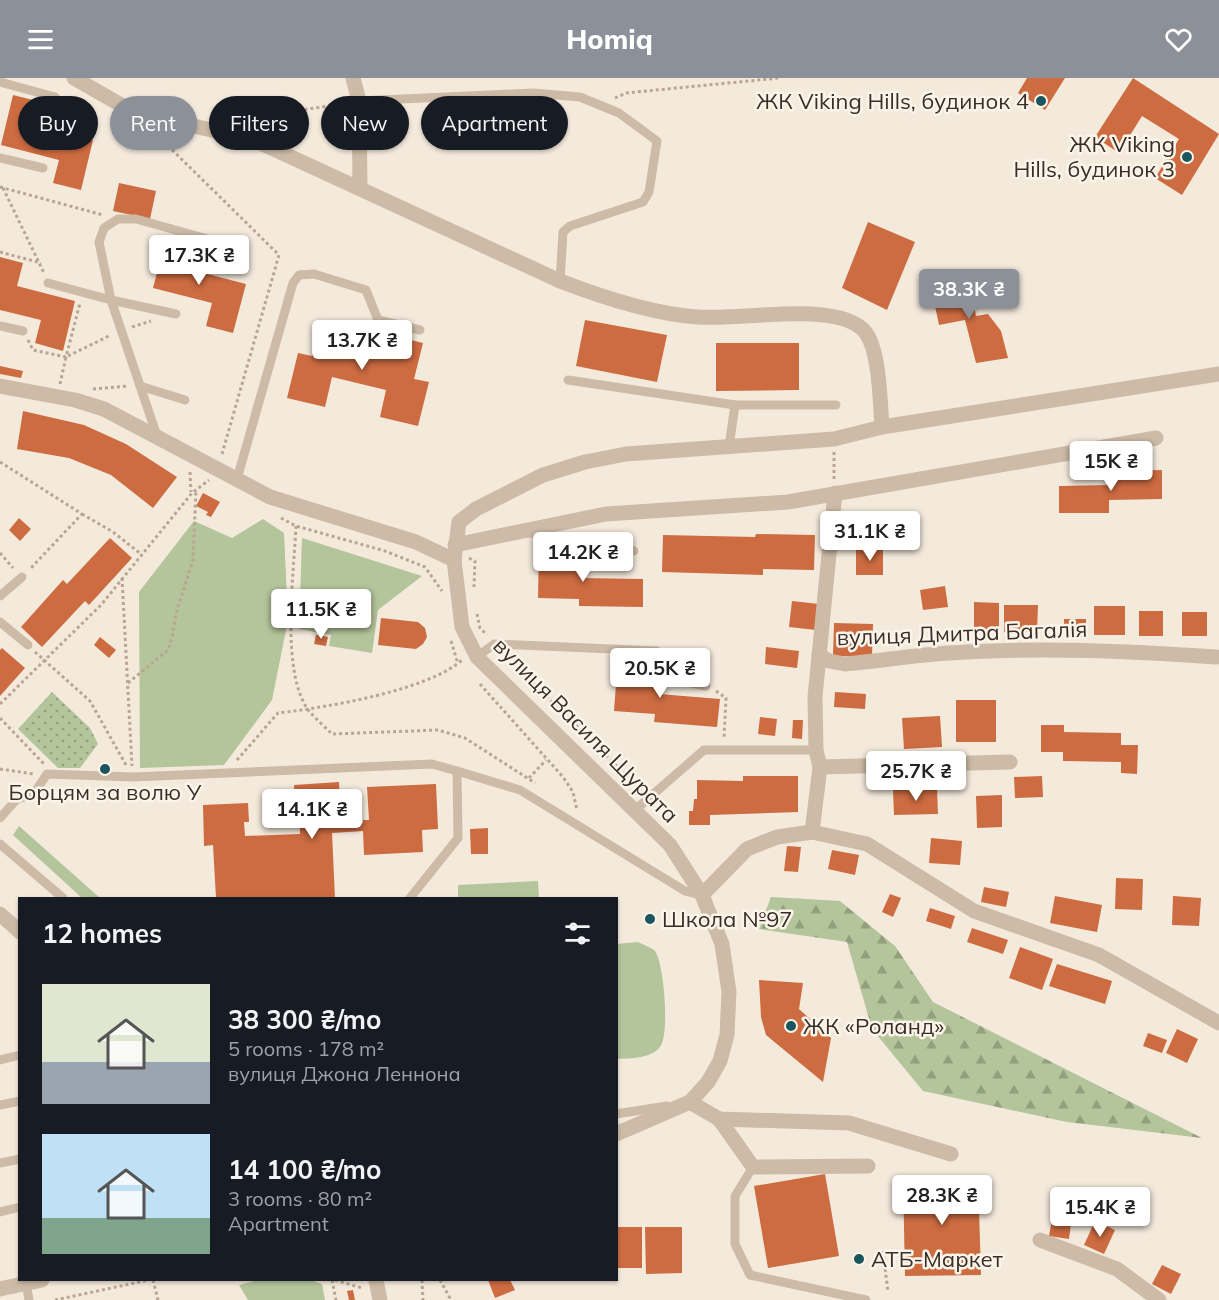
<!DOCTYPE html>
<meta charset="utf-8">
<style>
body{margin:0;font-family:Mulish,sans-serif;background:#20242c;color:#f1f3f6;height:100vh;display:flex;flex-direction:column;font-size:22px;white-space:nowrap}
*{box-sizing:border-box;margin:0}
p{font-size:20px;color:#9ea1a6}
.icon{flex:none;width:33px;height:33px;fill:none;stroke:currentColor;stroke-width:2;stroke-linecap:round;stroke-linejoin:round}
.map{position:relative;flex:1;overflow:hidden}
.panel{position:absolute;left:18px;top:819px;width:600px;height:384px;display:flex;flex-direction:column;background:#171b24;border-radius:0px;box-shadow:0 2px 4px #0004}
.panel>*{flex:none}
.hud{position:absolute;left:18px;top:18px;width:600px;height:54px;display:flex;gap:12px}
.price{position:absolute;translate:-50% -51px;padding:0 14px;border-radius:6px;background:#fff;color:#222;font-size:20px;line-height:39px;filter:drop-shadow(0 2px 3px #0008)}
.price::after{content:'';position:absolute;left:50%;top:36px;width:18px;height:14px;margin-left:-9px;background:inherit;clip-path:polygon(0 0,100% 0,50% 100%)}
.price.active{background:#8c9099;color:#fff}
ul{padding:0;list-style:none}
li{display:flex;align-items:center;gap:18px;height:150px;padding:0 24px}
li span{display:grid;place-items:center;flex:none;width:168px;height:120px;border-radius:0px;color:#555}
li>.icon{margin-inline-start:auto}
span .icon{width:72px;height:72px;fill:#fffc;stroke-width:1}
li b{font-size:26px}
h2{display:flex;justify-content:space-between;align-items:center;height:72px;padding:0 24px;font-size:26px}
.chip{padding:0 21px;border-radius:27px;background:#171b24;box-shadow:0 2px 4px #0004;font-size:21px;line-height:54px}
.chip.active{background:#8c9099;color:#fff}
header{display:flex;justify-content:space-between;align-items:center;height:78px;padding:0 24px;background:#8c9099;color:#fff;font-size:27px;font-weight:800}
.map>svg:first-child{display:block}
.grass{fill:#b4c49b}
.forest{fill:url(#forest-firs)}
.park{fill:url(#park-dots)}
.building{fill:#cd6b41}
.lines{fill:none;stroke-linecap:round;stroke-linejoin:round}
.path{stroke:#b9a591;stroke-width:3;stroke-dasharray:3 3;stroke-linecap:butt}
.service{stroke:#cdbba7;stroke-width:9}
.minor{stroke:#cdbba7;stroke-width:15}
.tertiary{stroke:#cdbba7;stroke-width:15}
.poi-dot{fill:#1b555d;stroke:#fbf4e9;stroke-width:2}
.labels{text-anchor:middle;dominant-baseline:central;stroke-width:5;stroke-linejoin:round;paint-order:stroke}
.poi-label{font-size:22px;fill:#392e28;stroke:#fbf4e9;text-anchor:start}
.street-label{font-size:22px;fill:#392e28;stroke:#fbf4e9}
</style>
<header><svg class="icon" aria-label="menu" viewBox="0 0 24 24"><path d="M4 6h16M4 12h16M4 18h16"/></svg>Homiq<svg class="icon" aria-label="heart" viewBox="0 0 24 24"><path d="M12 20l-8-8c-3-5 5-10 8-4 3-6 11-1 8 4z"/></svg></header>
<div class="map">
<svg width="1219" height="1222" viewBox="0 0 1219 1222">
<defs>
<pattern id="forest-firs" width="22" height="20" patternUnits="userSpaceOnUse" patternTransform="scale(1.5)"><rect width="22" height="20" fill="#b4c49b"/><path d="M5 1l3.5 6h-7zM16 11l3.5 6h-7z" fill="#93a07e"/></pattern>
<pattern id="park-dots" width="8" height="8" patternUnits="userSpaceOnUse" patternTransform="scale(1.5)"><rect width="8" height="8" fill="#b4c49b"/><path d="M2 2h.1M6 6h.1" fill="none" stroke="#93a07e" stroke-width="1.8" stroke-linecap="round"/></pattern>
</defs>
<rect width="100%" height="100%" fill="#f4eadc"/>
<g class="grass">
<polygon points="263,441 284,455 288,542 272,622 224,687 140,690 139,514 194,443 232,460"/>
<polygon points="302,460 422,498 378,532 372,575 329,568 331,557 299,551"/>
<polygon points="19,748 100,820 82,820 13,757"/>
<polygon points="538,803 539,820 458,820 458,807"/>
<path d="M638,864C643,867 651,869 655,873C664,885 670,957 660,969C650,981 631,980 617,981V866Z"/>
<polygon points="259,1202 311,1202 322,1206 325,1222 248,1222 239,1207"/>
</g>
<polygon class="forest" points="771,819 840,823 895,868 933,924 1202,1060 1067,1044 923,1013 872,951 847,864 759,851"/>
<polygon class="park" points="52,614 90,650 98,666 80,690 58,690 18,651"/>
<g class="building">
<polygon points="1027,0 1065,0 1045,32 1018,15"/>
<polygon points="1133,0 1219,56 1182,117 1155,100 1179,61 1142,38 1119,75 1095,59"/>
<polygon points="13,17 41,24 35,48 93,62 81,112 53,105 59,82 1,67"/>
<polygon points="465,34 467,53 442,57 440,37"/>
<polygon points="516,37 540,37 540,55 515,55"/>
<polygon points="119,105 156,113 150,141 113,133"/>
<polygon points="868,144 915,164 887,232 842,210"/>
<polygon points="166,161 193,168 188,191 246,206 233,255 206,248 212,225 153,210"/>
<polygon points="0,179 23,185 17,208 75,223 63,273 35,265 41,242 0,232"/>
<polygon points="969,201 976,238 988,236 1001,253 1008,280 976,285 965,242 939,247 931,209"/>
<polygon points="321,242 358,251 355,265 382,271 386,256 423,265 414,301 429,304 418,348 380,339 386,312 332,299 325,329 287,320 298,275 312,278"/>
<polygon points="585,242 667,257 657,304 576,288"/>
<polygon points="716,265 799,265 799,312 716,313"/>
<polygon points="0,288 23,293 21,300 0,296"/>
<polygon points="23,333 84,347 126,366 177,399 153,430 111,397 69,380 17,371"/>
<polygon points="1162,392 1162,421 1109,422 1109,435 1059,435 1059,408 1110,407 1110,393"/>
<polygon points="203,415 220,424 211,439 206,437 208,434 196,428"/>
<polygon points="19,440 31,451 20,463 9,452"/>
<polygon points="756,456 815,457 814,492 763,491 763,497 662,494 663,457 755,459"/>
<polygon points="110,460 132,480 89,527 85,523 42,569 21,549 63,502 67,506"/>
<polygon points="539,467 567,468 567,492 582,493 582,500 643,501 643,529 579,528 579,521 538,520"/>
<rect x="856" y="472" width="27" height="25"/>
<polygon points="945,508 948,529 923,532 920,512"/>
<polygon points="792,523 819,526 816,552 789,549"/>
<polygon points="974,524 999,525 999,553 974,553"/>
<polygon points="1004,527 1038,527 1037,554 1004,554"/>
<rect x="1094" y="528" width="31" height="29"/>
<rect x="1139" y="533" width="24" height="25"/>
<rect x="1182" y="534" width="25" height="24"/>
<polygon points="381,540 418,544 425,550 427,559 423,566 416,571 378,567"/>
<rect x="1064" y="541" width="22" height="18"/>
<polygon points="834,545 873,546 872,578 833,578"/>
<polygon points="316,557 328,559 326,568 314,566"/>
<polygon points="100,559 116,572 109,580 94,567"/>
<polygon points="766,569 799,573 797,590 765,586"/>
<polygon points="2,570 25,590 0,618 0,572"/>
<polygon points="618,580 646,583 644,607 659,609 659,616 720,621 717,649 654,644 655,636 614,633"/>
<polygon points="835,614 866,616 865,631 834,629"/>
<rect x="956" y="622" width="40" height="42"/>
<polygon points="940,638 942,669 904,671 902,640"/>
<polygon points="760,639 777,641 775,658 758,656"/>
<polygon points="793,642 803,642 802,661 792,660"/>
<polygon points="1041,647 1064,647 1064,654 1121,655 1121,667 1138,667 1137,696 1121,695 1121,684 1063,683 1063,674 1041,674"/>
<polygon points="743,698 798,698 798,734 710,737 710,747 689,747 689,733 693,733 694,721 697,721 697,702 743,703"/>
<polygon points="1042,698 1043,719 1015,720 1014,699"/>
<polygon points="339,704 341,747 363,745 363,742 369,742 367,709 436,706 438,751 422,752 423,774 364,777 363,753 332,755 335,820 216,820 213,767 204,768 203,727 248,725 249,744 244,744 245,758 300,756 299,728 295,728 294,707"/>
<polygon points="937,711 938,736 894,737 893,712"/>
<polygon points="1002,717 1002,749 977,750 976,718"/>
<polygon points="488,750 488,776 471,776 470,751"/>
<polygon points="931,760 962,763 960,787 929,785"/>
<polygon points="787,768 801,769 798,794 784,793"/>
<polygon points="832,772 859,777 855,797 828,791"/>
<polygon points="1116,800 1143,801 1142,832 1115,831"/>
<polygon points="984,809 1009,814 1006,829 981,824"/>
<polygon points="890,816 901,820 893,839 882,834"/>
<polygon points="1055,818 1102,827 1097,854 1050,845"/>
<polygon points="1173,818 1201,820 1199,848 1172,847"/>
<polygon points="930,830 955,838 951,851 926,843"/>
<polygon points="972,850 1008,862 1003,876 967,864"/>
<polygon points="1020,869 1053,881 1042,912 1009,900"/>
<polygon points="1057,886 1112,903 1105,926 1049,908"/>
<polygon points="759,902 803,905 799,931 831,960 823,1004 766,957 761,939"/>
<polygon points="1177,951 1198,961 1187,985 1166,975"/>
<polygon points="1148,955 1167,962 1162,975 1143,968"/>
<polygon points="825,1096 839,1178 768,1190 754,1108"/>
<polygon points="978,1098 981,1197 905,1198 903,1100"/>
<polygon points="1053,1135 1072,1138 1069,1161 1049,1158"/>
<polygon points="1095,1143 1115,1152 1104,1176 1084,1167"/>
<rect x="616" y="1149" width="26" height="41"/>
<polygon points="645,1149 682,1149 682,1195 646,1196"/>
<polygon points="1162,1187 1181,1196 1171,1216 1152,1206"/>
<polygon points="488,1202 510,1202 515,1212 495,1220"/>
<polygon points="353,1212 355,1222 349,1222 347,1213"/>
</g>
<g class="lines">
<g class="path">
<polyline points="615,20 626,15 779,0"/>
<polyline points="268,51 287,46 307,31 345,26"/>
<polyline points="155,55 279,177 222,376"/>
<polyline points="0,109 103,137"/>
<polyline points="3,110 44,195"/>
<polyline points="0,174 41,185"/>
<polyline points="132,249 151,243"/>
<polyline points="28,262 33,272 66,279 80,225"/>
<polyline points="60,306 66,279 111,257"/>
<polyline points="93,311 128,308"/>
<polyline points="834,374 834,401"/>
<polyline points="0,384 82,436 30,491"/>
<polyline points="190,394 191,414"/>
<polyline points="82,436 113,454 141,476"/>
<polyline points="281,440 296,448 385,473 425,489 442,513"/>
<path d="M296,448C294,495 280,595 309,633C316,641 325,649 332,656L438,652L465,660L535,705"/>
<polyline points="0,475 13,490"/>
<polyline points="469,480 475,483 474,509"/>
<polyline points="122,500 132,688"/>
<polyline points="477,536 480,550 487,557"/>
<polyline points="451,563 458,586"/>
<polyline points="35,574 90,623 126,687"/>
<polyline points="508,580 641,712"/>
<polyline points="128,605 168,572 172,560 177,532 193,482 196,412"/>
<polyline points="480,606 563,699 573,714 577,732"/>
<polyline points="716,613 726,620 724,661"/>
<polyline points="0,626 101,527 192,415 209,402"/>
<polyline points="0,640 44,686"/>
<path d="M237,682L278,635C324,630 431,612 463,581"/>
<polyline points="0,691 34,696"/>
<polyline points="529,700 546,682"/>
<polyline points="883,1173 888,1214"/>
<polyline points="153,1202 158,1222"/>
<polyline points="332,1202 336,1222"/>
<polyline points="335,1202 362,1210"/>
<polyline points="422,1202 423,1222"/>
<polyline points="440,1202 451,1222"/>
<polyline points="55,1222 149,1202"/>
</g>
<g class="service">
<polyline points="0,4 55,19 51,40"/>
<polyline points="359,23 533,15 580,19 619,35 657,63 649,114 643,124 570,148 563,154 560,203"/>
<polyline points="0,80 43,90"/>
<polyline points="48,205 111,222 157,358"/>
<polyline points="176,236 111,222 99,164 104,150 118,141 136,141 229,167 224,187"/>
<polyline points="0,248 23,253"/>
<polyline points="568,302 735,327 836,327"/>
<polyline points="140,308 185,322"/>
<polyline points="729,369 735,327"/>
<polyline points="237,401 293,205 299,197 314,196 366,212 378,242 420,252"/>
<polyline points="530,455 634,473"/>
<polyline points="0,518 22,499"/>
<polyline points="0,544 28,567"/>
<polyline points="477,579 494,566 657,573 663,599 706,608"/>
<polyline points="457,693 520,712 685,813 702,817"/>
<polyline points="635,732 704,672 816,672"/>
<polyline points="0,740 17,721 33,717 47,696 133,699 432,686 457,693 458,760 410,820"/>
<polyline points="0,766 63,820"/>
<polyline points="0,982 20,977"/>
<polyline points="0,1027 20,1023"/>
<polyline points="616,1036 667,1028"/>
<polyline points="0,1085 20,1081"/>
<polyline points="753,1089 735,1118 735,1166 750,1197 866,1222"/>
<polyline points="0,1134 20,1129"/>
<polyline points="26,1205 29,1222"/>
</g>
<g class="minor">
<path d="M74,0L135,35L252,61L560,203C599,218 655,236 697,239C735,241 774,234 812,236C829,237 855,240 866,255C880,275 880,325 882,349"/>
<polyline points="353,0 359,23 360,110"/>
<polyline points="0,308 75,322 104,331 270,419 416,464 454,482 462,549 477,579 670,767 702,817 722,866 729,914 727,957 720,983 708,1004 690,1024 616,1056"/>
<polyline points="455,467 606,436 788,424 1156,360"/>
<polyline points="454,482 459,444 476,431 543,397 585,384 626,376 834,361 882,349 1219,296"/>
<path d="M819,577L829,583L845,586C880,583 915,577 950,575C1039,569 1128,573 1216,579"/>
<polyline points="820,689 1010,684"/>
<polyline points="812,754 820,689 816,672 815,619 835,415"/>
<polyline points="702,817 747,771 777,759 812,754 867,766 974,833 1099,877 1219,945"/>
<polyline points="690,1024 719,1041 849,1045 951,1076"/>
<polyline points="719,1041 753,1089 868,1088"/>
<polyline points="1040,1162 1117,1191 1159,1222"/>
<polyline points="0,1211 42,1202"/>
</g>
<g class="tertiary">
<polyline points="0,836 20,854"/>
<polyline points="376,1202 380,1222"/>
</g>
</g>
<g class="poi-dot">
<circle cx="1041" cy="23" r="6"/>
<circle cx="1187" cy="79" r="6"/>
<circle cx="105" cy="691" r="6"/>
<circle cx="650" cy="841" r="6"/>
<circle cx="791" cy="948" r="6"/>
<circle cx="859" cy="1181" r="6"/>
</g>
<g class="labels">
<g class="poi-label">
<text x="1029" y="23" text-anchor="end">ЖК Viking Hills, будинок 4</text>
<text x="1175" y="66" text-anchor="end">ЖК Viking<tspan x="1175" dy="25">Hills, будинок 3</tspan></text>
<text x="105" y="714" text-anchor="middle">Борцям за волю У</text>
<text x="662" y="841">Школа №97</text>
<text x="803" y="948">ЖК «Роланд»</text>
<text x="871" y="1181">АТБ-Маркет</text>
</g>
<g class="street-label">
<text transform="translate(962 555) rotate(-2)">вулиця Дмитра Багалія</text>
<text transform="translate(586 652) rotate(45)">вулиця Василя Щурата</text>
</g>
</g>
</svg>
<b class="price" style="left:199px;top:208px">17.3K ₴</b>
<b class="price active" style="left:969px;top:242px">38.3K ₴</b>
<b class="price" style="left:362px;top:293px">13.7K ₴</b>
<b class="price" style="left:1111px;top:414px">15K ₴</b>
<b class="price" style="left:870px;top:484px">31.1K ₴</b>
<b class="price" style="left:583px;top:505px">14.2K ₴</b>
<b class="price" style="left:321px;top:562px">11.5K ₴</b>
<b class="price" style="left:660px;top:621px">20.5K ₴</b>
<b class="price" style="left:916px;top:724px">25.7K ₴</b>
<b class="price" style="left:312px;top:762px">14.1K ₴</b>
<b class="price" style="left:942px;top:1148px">28.3K ₴</b>
<b class="price" style="left:1100px;top:1160px">15.4K ₴</b>
<div class="hud">
<a class="chip">Buy</a>
<a class="chip active">Rent</a>
<a class="chip">Filters</a>
<a class="chip">New</a>
<a class="chip">Apartment</a>
</div>
<section class="panel">
<h2>12 homes<svg class="icon" aria-label="filters" viewBox="0 0 24 24"><path d="M4 7h16M4 17h16"/><circle cx="9" cy="7" r="2"/><circle cx="15" cy="17" r="2"/></svg></h2>
<ul>
<li><span style="background:linear-gradient(#dfe7d0 65%,#9aa5b1 0)"><svg class="icon" aria-label="home" viewBox="0 0 24 24"><path d="M3 11l9-7 9 7M6 9v11h12V9"/></svg></span><div><b>38 300 ₴/mo</b><p>5 rooms · 178 m²</p><p>вулиця Джона Леннона</p></div></li>
<li><span style="background:linear-gradient(#bfe0f5 70%,#7fa58c 0)"><svg class="icon" aria-label="home" viewBox="0 0 24 24"><path d="M3 11l9-7 9 7M6 9v11h12V9"/></svg></span><div><b>14 100 ₴/mo</b><p>3 rooms · 80 m²</p><p>Apartment</p></div></li>
</ul>
</section>
</div>
